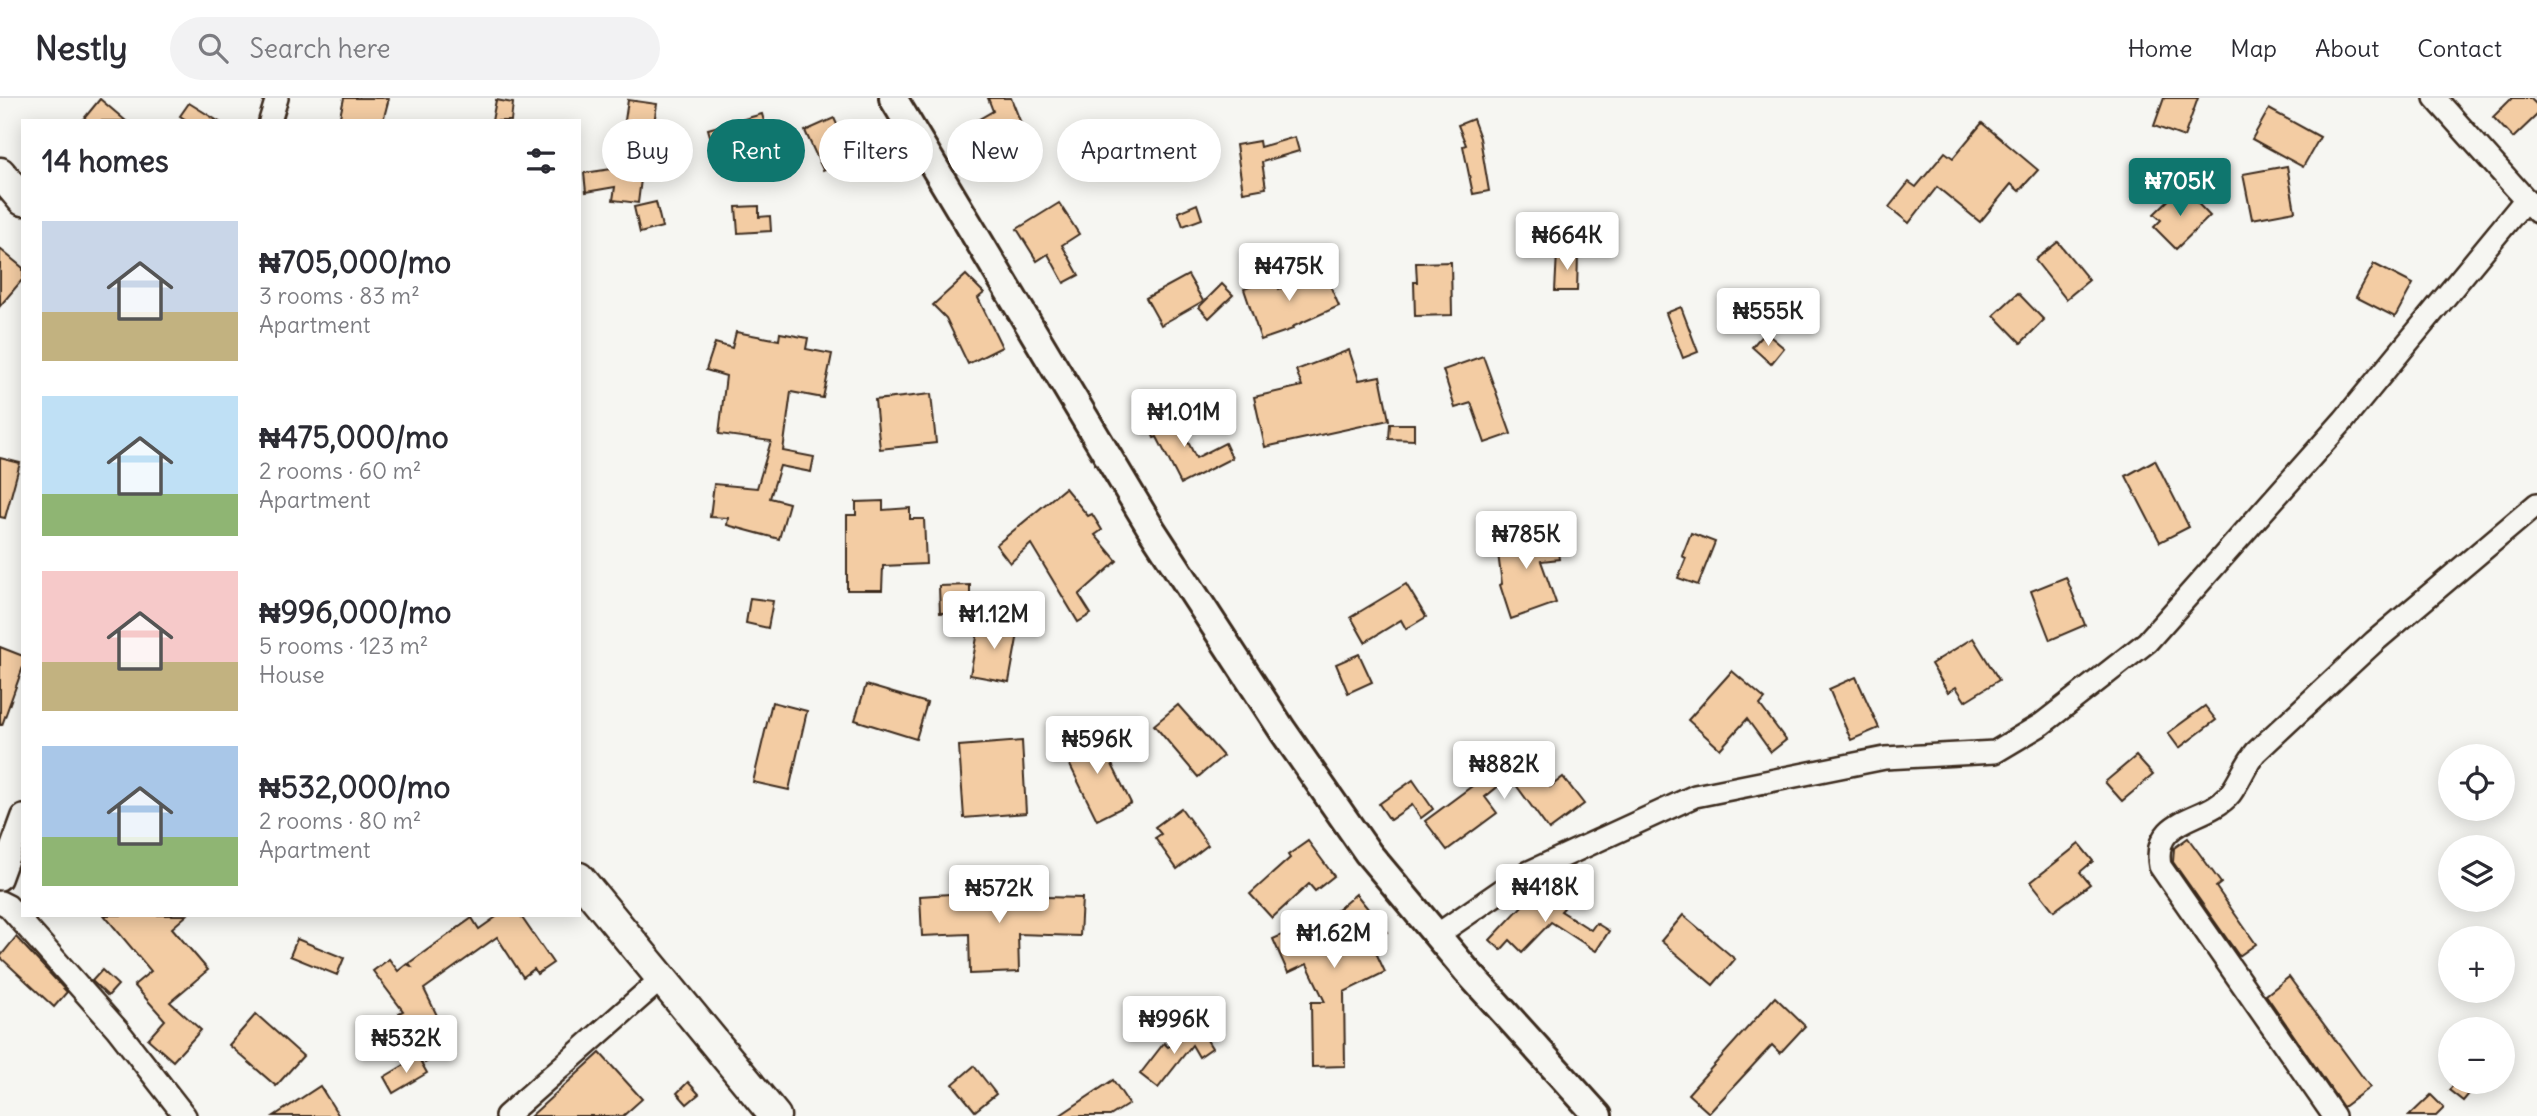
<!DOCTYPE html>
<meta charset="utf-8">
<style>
body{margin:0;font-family:Delius,sans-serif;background:#f2f2f3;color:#2b2b33;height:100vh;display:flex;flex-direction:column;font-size:26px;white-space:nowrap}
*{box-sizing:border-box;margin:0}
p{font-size:23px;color:#7c7c81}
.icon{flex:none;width:38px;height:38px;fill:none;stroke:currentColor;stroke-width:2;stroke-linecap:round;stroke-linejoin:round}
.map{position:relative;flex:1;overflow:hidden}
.details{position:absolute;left:21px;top:21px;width:560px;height:798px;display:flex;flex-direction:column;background:#fff;border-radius:0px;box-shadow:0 4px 18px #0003}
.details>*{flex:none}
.guide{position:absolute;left:602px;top:21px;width:665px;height:63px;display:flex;gap:14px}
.fabs{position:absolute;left:2438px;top:646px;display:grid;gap:14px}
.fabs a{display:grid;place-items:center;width:77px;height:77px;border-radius:50%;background:#fff;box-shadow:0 4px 18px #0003;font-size:35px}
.price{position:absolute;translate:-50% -60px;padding:0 16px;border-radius:7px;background:#fff;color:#222;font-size:23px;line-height:46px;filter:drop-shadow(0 2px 4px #0008)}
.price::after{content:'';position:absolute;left:50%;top:42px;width:21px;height:16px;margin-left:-10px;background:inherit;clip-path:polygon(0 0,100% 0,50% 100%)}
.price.on{background:#0f766e;color:#fff}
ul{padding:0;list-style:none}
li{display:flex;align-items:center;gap:21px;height:175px;padding:0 21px}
li span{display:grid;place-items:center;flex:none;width:196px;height:140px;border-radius:0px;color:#555}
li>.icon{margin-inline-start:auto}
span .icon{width:84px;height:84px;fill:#fffc;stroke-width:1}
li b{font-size:30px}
h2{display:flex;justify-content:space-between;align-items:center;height:84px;padding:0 21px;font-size:30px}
.chip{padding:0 24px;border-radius:32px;background:#fff;box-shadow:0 4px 18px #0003;font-size:24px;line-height:63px}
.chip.on{background:#0f766e;color:#fff}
header{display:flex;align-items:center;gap:42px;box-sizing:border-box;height:98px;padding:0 35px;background:#fff;border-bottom:2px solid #e1e1e2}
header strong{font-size:33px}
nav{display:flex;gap:38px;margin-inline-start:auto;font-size:24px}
.search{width:490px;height:63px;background:#f2f2f3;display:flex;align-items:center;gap:18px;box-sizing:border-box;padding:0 24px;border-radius:38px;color:#7c7c81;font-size:26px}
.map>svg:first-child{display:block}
.building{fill:#f3cca3;stroke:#3b2a1e;stroke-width:2}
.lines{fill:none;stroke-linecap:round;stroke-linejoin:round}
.minor-casing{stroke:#3b2a1e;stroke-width:26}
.tertiary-casing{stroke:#3b2a1e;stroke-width:32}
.secondary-casing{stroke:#3b2a1e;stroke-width:35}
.minor{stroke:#f6f6f2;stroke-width:21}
.tertiary{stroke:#f6f6f2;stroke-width:26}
.secondary{stroke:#f6f6f2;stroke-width:30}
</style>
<header>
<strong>Nestly</strong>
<div class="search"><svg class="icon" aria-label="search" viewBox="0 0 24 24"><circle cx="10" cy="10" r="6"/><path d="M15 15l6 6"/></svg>Search here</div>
<nav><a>Home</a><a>Map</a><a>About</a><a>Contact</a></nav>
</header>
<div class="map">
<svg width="2537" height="1018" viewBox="0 0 2537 1018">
<rect width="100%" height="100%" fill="#f6f6f2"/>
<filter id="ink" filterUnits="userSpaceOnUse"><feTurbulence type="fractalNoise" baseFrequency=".0143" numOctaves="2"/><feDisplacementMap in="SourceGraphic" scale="14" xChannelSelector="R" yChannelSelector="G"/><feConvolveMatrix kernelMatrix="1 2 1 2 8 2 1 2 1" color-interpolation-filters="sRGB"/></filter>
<g filter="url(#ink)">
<g class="building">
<polygon points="344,0 389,0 383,23 339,23"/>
<polygon points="988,0 1011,0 1028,43 1008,51 1000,30 969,48 960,32 993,13"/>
<polygon points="2164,0 2198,0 2184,39 2154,28"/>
<polygon points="2512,0 2530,0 2537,7 2537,17 2513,40 2493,19"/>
<polygon points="100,1 126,23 82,23"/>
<polygon points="496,2 513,5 511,23 492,23"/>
<polygon points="628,2 657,6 649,58 644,58 638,105 613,102 615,89 586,94 584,75 618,70"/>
<polygon points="189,5 218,23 188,23 180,18"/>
<polygon points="2269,11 2320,39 2303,69 2252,41"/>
<polygon points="762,16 768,38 741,45 747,65 720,73 708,31"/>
<polygon points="834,20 852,59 823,72 805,33"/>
<polygon points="1473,21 1480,40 1489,93 1473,96 1463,48 1466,47 1458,27"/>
<polygon points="1982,25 2038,72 2019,93 2011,86 1980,124 1937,89 1909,125 1889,109 1909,84 1916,89 1945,54 1953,60"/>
<polygon points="1295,39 1299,53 1262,64 1266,90 1243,94 1236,47 1259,43 1260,49"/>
<polygon points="2287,68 2295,113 2252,121 2243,76"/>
<polygon points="2182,89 2210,118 2176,151 2154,129 2161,122 2154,116"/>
<polygon points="656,104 662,129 640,135 634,109"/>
<polygon points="1059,105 1079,136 1062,147 1079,177 1064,185 1048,156 1037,163 1017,131"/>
<polygon points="1197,106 1202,121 1183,128 1178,114"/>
<polygon points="759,108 759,119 770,118 771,133 738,135 736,109"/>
<polygon points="2058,144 2089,182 2066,201 2035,162"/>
<polygon points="0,151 23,170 23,181 0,208"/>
<polygon points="1557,155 1578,156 1577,193 1555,193"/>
<polygon points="1451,164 1452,217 1415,218 1414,184 1417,184 1416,165"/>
<polygon points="2374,166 2413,186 2395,219 2356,199"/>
<polygon points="1323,171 1339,208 1292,229 1293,231 1261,242 1244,191 1275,180 1279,191"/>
<polygon points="966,177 984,195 978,200 1002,249 968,266 946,220 933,207"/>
<polygon points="1188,177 1203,203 1161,227 1146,200"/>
<polygon points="1222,186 1233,197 1209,220 1199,209"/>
<polygon points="2018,195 2044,222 2021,245 1994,217"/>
<polygon points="1681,209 1698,254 1683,260 1666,215"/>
<polygon points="736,234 779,242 780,235 808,240 806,251 832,256 823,300 791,294 783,353 814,359 811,374 780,368 770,400 789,405 779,441 727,427 728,420 710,419 714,386 757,390 771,343 719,336 726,278 706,272 715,245 732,250"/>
<polygon points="1765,234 1784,250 1771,266 1752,249"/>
<polygon points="1349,252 1359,282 1380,278 1389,322 1265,349 1254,299 1302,288 1296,272"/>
<polygon points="1483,258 1511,336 1485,345 1471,305 1455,310 1443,272"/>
<polygon points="931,296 936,345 880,351 875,302"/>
<polygon points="1168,310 1177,334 1182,332 1196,360 1225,345 1232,360 1181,386 1157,339 1154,340 1146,318"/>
<polygon points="1390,326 1414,326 1414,342 1389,341"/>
<polygon points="0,360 20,365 5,420 0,419"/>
<polygon points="2155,362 2189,429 2160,444 2126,378"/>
<polygon points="1065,390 1088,418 1092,416 1102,432 1095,437 1117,463 1079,497 1091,516 1078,524 1031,446 1010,465 996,447"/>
<polygon points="883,403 883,412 910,410 910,421 924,421 926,466 883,468 882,492 847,492 847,417 856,417 856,404"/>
<polygon points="1555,432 1559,461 1541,463 1556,505 1511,521 1500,487 1502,486 1496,440"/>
<polygon points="1691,435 1715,444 1698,487 1678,480 1686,460 1682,458"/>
<polygon points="2066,479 2085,527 2050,542 2031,493"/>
<polygon points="1406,486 1426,519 1406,531 1401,522 1365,544 1351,519"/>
<polygon points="970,487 970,514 940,515 939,488"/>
<polygon points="750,500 773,503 768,530 746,525"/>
<polygon points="980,523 1019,530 1009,584 970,577"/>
<polygon points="1973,540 1999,582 1965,603 1956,589 1948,594 1931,566"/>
<polygon points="0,549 23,558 23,569 2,627 0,627"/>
<polygon points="1359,556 1372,584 1348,595 1336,566"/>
<polygon points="1732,573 1765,601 1760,607 1786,642 1771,654 1747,621 1720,651 1688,622"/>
<polygon points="1856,579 1879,630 1851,642 1829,591"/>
<polygon points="866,587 927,605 916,641 855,622"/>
<polygon points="772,604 807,613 789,692 753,684"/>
<polygon points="1178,607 1223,658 1198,679 1154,627"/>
<polygon points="2205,608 2216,622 2179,650 2168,635"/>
<polygon points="1096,634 1131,705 1097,722 1062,651"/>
<polygon points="1022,643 1026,715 964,720 959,648"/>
<polygon points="1522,651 1550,689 1563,679 1584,706 1549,732 1510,679 1485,699 1497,715 1447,752 1425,723"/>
<polygon points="2136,658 2153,677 2122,703 2105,684"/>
<polygon points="1413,682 1433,711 1421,720 1412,707 1390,722 1379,706"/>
<polygon points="1181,710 1208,747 1177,771 1155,740 1161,736 1155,729"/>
<polygon points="2188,740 2221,785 2216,789 2256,846 2239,858 2173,764 2174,750"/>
<polygon points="1308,743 1334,778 1315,793 1309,786 1272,820 1250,796 1290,760 1288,757"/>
<polygon points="2079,746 2093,763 2080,774 2090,786 2054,813 2031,784"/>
<polygon points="1541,788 1564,810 1561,813 1591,832 1596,825 1609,833 1596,853 1551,824 1522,854 1510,842 1501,852 1490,842"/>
<polygon points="965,795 966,808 1006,803 1006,798 1082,800 1080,838 1018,836 1019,874 970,876 969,836 922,838 920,798"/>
<polygon points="1356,796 1387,834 1372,846 1385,874 1344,894 1345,968 1312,969 1311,904 1325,904 1307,866 1288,875 1273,841 1336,813"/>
<polygon points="104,817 187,817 172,830 208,872 170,904 201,932 173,963 148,941 165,922 134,887 151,873"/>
<polygon points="499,817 520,817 553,865 537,876 534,871 523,879 497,839 424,891 453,950 425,965 399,915 403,913 373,873 389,861 398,873 407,866 411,868 409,865 472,820 479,831"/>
<polygon points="1683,817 1735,861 1713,887 1661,843"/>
<polygon points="16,839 67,894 54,909 0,859"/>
<polygon points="297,841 344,860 337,877 290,858"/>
<polygon points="102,872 118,887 108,898 92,883"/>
<polygon points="2289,879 2370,989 2343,1009 2266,897"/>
<polygon points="1775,899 1805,928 1780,955 1772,947 1709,1015 1688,996"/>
<polygon points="256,916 303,958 276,988 229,947"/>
<polygon points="1207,925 1202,934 1212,950 1199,959 1192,947 1158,990 1140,976 1164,945 1168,949"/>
<polygon points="600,955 642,1001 623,1018 531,1018"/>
<polygon points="418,959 427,975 393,995 384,979"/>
<polygon points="974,968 996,996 975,1013 953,986"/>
<polygon points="1113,982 1129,1006 1110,1018 1059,1018"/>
<polygon points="688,984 699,996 687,1006 677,995"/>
<polygon points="2456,984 2479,984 2463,1003 2449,992"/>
<polygon points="320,988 339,1018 274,1018"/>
<polygon points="2431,997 2444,1010 2436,1018 2409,1018"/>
</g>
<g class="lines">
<g class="minor-casing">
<g id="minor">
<polyline points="2435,0 2537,114"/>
<polyline points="270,23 277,0"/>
<polyline points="0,781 23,718"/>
<polyline points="0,804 8,808 117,931 185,1018"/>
<polyline points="1437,837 1527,775 1695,698 1885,660 1995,654 2042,626 2147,544 2344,322 2526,101"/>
<polyline points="506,1018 661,881"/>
<path d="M2334,1018L2160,768C2151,718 2207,724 2230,696C2240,683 2245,667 2256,654L2374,544L2537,406"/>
</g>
</g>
<g class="tertiary-casing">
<polyline id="tertiary" points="893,0 1152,432 1283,633 1368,755 1466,872 1598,1018"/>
</g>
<g class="secondary-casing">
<g id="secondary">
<polyline points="0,75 23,102"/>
<polyline points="579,780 775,1018"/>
</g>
</g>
<use href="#minor" class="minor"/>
<use href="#tertiary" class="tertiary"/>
<use href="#secondary" class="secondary"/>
</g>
</g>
</svg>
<div class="fabs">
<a><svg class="icon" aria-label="locate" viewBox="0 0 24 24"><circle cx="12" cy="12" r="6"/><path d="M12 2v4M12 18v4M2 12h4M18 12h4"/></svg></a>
<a><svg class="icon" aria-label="layers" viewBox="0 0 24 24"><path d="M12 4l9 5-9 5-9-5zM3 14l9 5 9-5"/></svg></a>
<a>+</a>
<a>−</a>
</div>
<b class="price on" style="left:2180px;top:120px">₦705K</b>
<b class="price" style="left:1567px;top:174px">₦664K</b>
<b class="price" style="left:1289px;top:205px">₦475K</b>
<b class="price" style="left:1768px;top:250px">₦555K</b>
<b class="price" style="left:1184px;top:351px">₦1.01M</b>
<b class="price" style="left:1526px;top:473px">₦785K</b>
<b class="price" style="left:994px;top:553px">₦1.12M</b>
<b class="price" style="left:1097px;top:678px">₦596K</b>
<b class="price" style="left:1504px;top:703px">₦882K</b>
<b class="price" style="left:1545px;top:826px">₦418K</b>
<b class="price" style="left:999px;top:827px">₦572K</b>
<b class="price" style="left:1334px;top:872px">₦1.62M</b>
<b class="price" style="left:1174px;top:958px">₦996K</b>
<b class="price" style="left:406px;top:977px">₦532K</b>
<div class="guide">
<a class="chip">Buy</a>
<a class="chip on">Rent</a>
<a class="chip">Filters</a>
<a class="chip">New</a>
<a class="chip">Apartment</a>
</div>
<section class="details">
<h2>14 homes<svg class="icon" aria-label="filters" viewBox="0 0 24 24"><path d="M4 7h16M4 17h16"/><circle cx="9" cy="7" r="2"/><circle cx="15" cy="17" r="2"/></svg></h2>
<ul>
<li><span style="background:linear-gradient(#c9d6e8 65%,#c2b280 0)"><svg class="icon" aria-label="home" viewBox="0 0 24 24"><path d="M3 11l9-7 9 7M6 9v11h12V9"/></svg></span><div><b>₦705,000/mo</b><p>3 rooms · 83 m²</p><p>Apartment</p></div></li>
<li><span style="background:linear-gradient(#bfe0f5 70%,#8fb573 0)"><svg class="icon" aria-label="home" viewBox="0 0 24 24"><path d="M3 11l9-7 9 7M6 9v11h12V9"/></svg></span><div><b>₦475,000/mo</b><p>2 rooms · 60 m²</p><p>Apartment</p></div></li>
<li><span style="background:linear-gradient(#f6c9c9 65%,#c2b280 0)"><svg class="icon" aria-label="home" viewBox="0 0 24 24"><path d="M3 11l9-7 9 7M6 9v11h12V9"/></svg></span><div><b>₦996,000/mo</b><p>5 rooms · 123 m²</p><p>House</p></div></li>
<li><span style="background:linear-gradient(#a9c7e8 65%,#8fb573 0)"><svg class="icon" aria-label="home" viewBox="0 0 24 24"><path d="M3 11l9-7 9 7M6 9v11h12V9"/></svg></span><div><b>₦532,000/mo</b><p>2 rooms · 80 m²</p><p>Apartment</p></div></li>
</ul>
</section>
</div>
